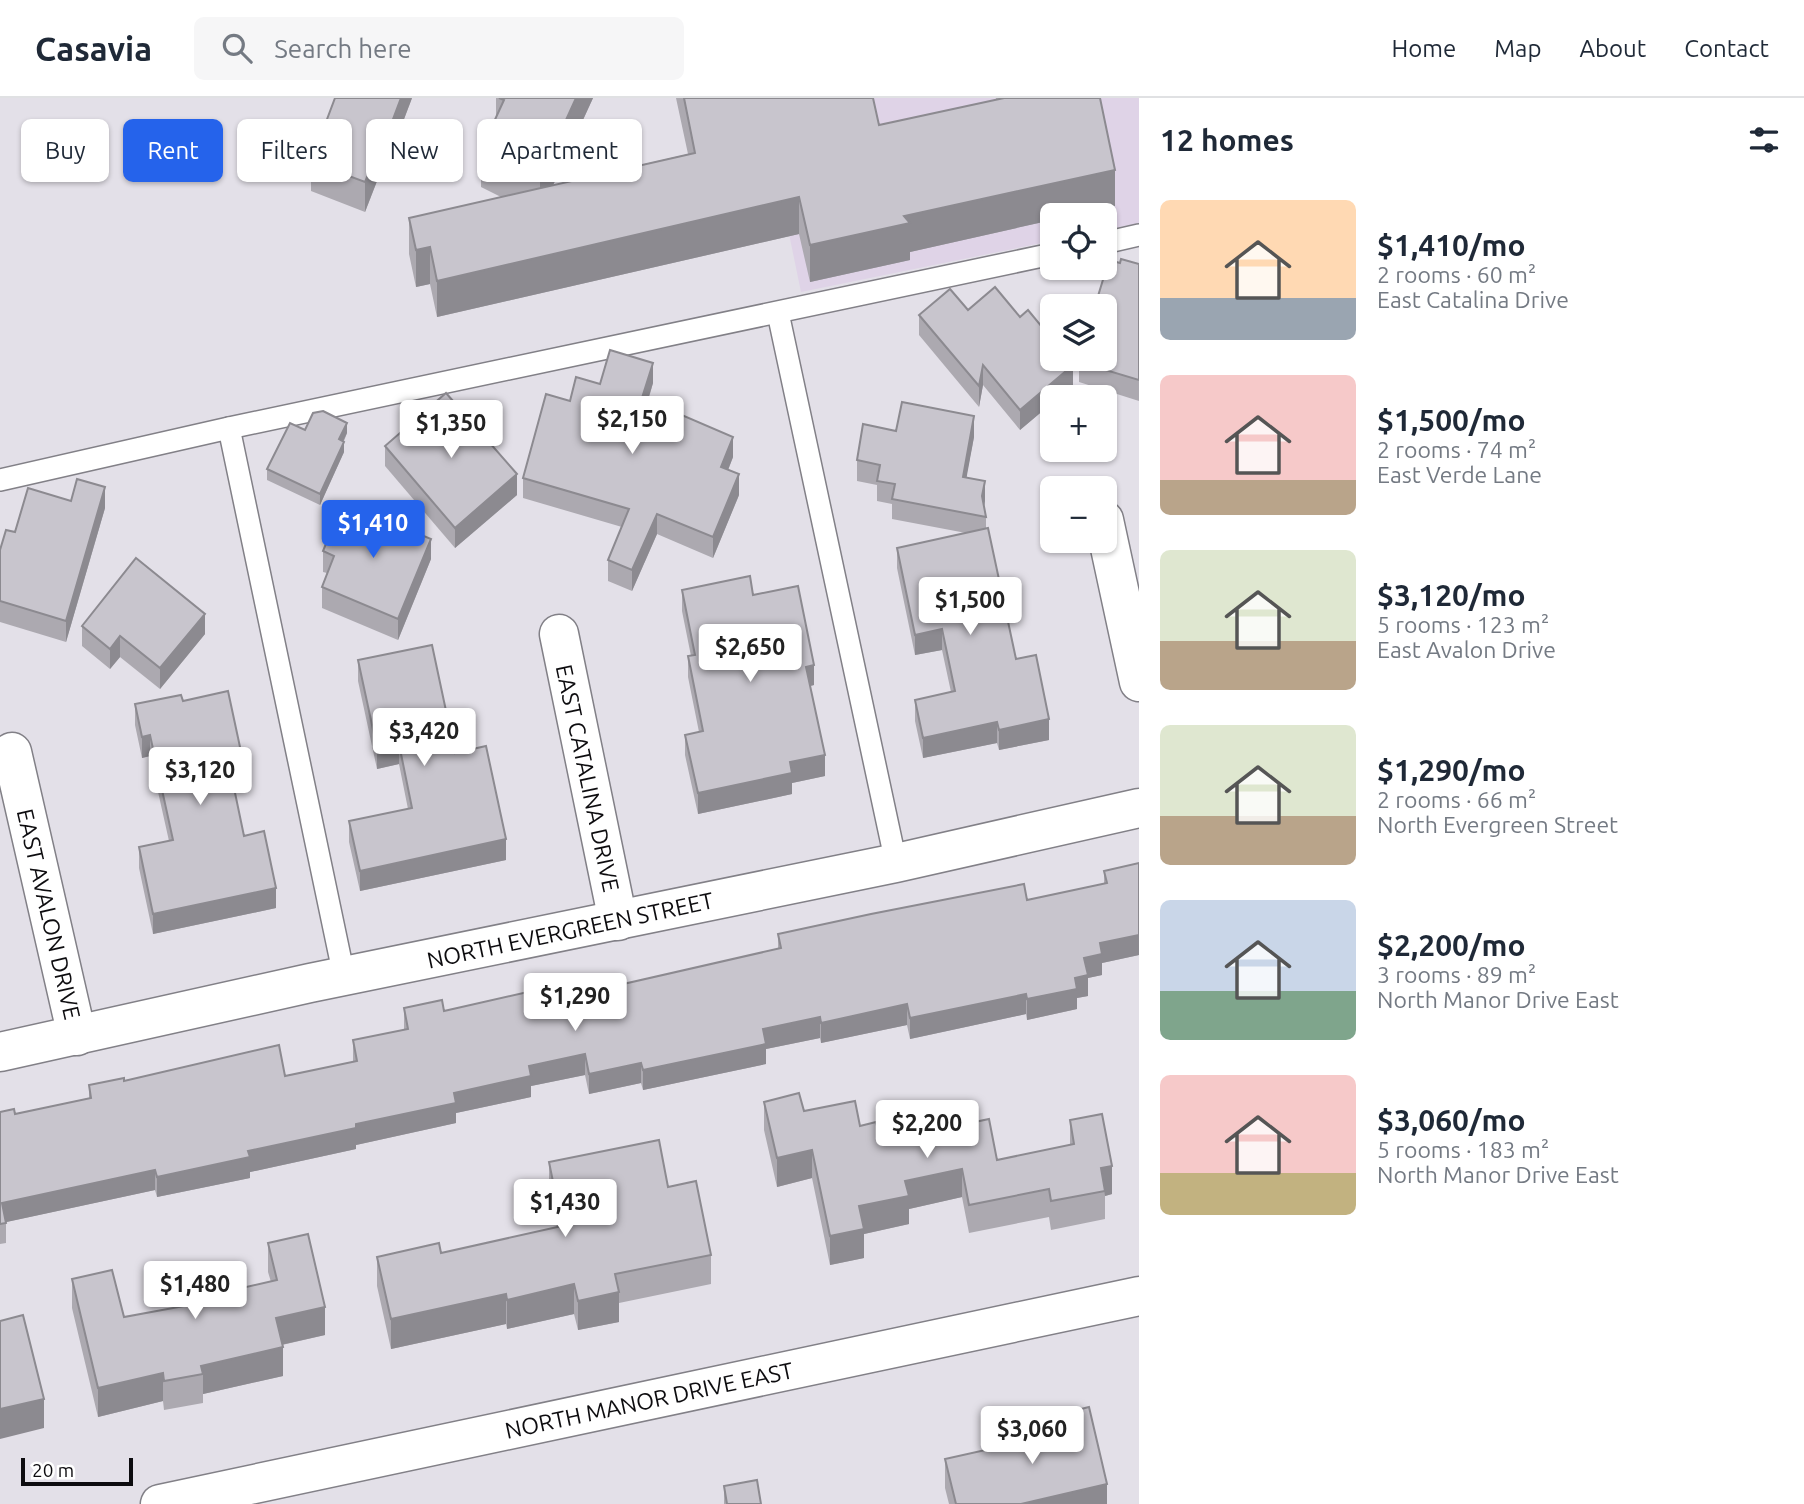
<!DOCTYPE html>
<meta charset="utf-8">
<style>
body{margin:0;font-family:Ubuntu,sans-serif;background:#f6f6f7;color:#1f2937;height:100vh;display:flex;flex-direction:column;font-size:26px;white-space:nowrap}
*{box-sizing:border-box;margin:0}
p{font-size:23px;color:#747a83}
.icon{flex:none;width:38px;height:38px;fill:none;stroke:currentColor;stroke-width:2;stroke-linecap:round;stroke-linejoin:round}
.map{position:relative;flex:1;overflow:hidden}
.panel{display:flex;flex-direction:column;background:#fff;width:665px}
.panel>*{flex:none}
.banner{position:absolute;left:21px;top:21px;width:665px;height:63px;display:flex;gap:14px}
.tools{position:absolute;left:1040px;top:105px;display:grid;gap:14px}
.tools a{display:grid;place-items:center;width:77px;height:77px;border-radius:10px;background:#fff;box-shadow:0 2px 5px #0004;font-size:35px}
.scale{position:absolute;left:21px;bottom:18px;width:112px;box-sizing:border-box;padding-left:7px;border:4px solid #0d0c0f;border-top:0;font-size:19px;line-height:24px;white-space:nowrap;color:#0d0c0f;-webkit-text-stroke:5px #fff;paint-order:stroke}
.price{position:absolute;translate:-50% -60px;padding:0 16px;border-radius:7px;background:#fff;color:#222;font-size:23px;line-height:46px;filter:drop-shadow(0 2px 4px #0008)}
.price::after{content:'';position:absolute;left:50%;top:42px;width:21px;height:16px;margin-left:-10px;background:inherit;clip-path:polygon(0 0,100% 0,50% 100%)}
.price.active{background:#2563eb;color:#fff}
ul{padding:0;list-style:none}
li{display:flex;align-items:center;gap:21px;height:175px;padding:0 21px}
li span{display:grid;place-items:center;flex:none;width:196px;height:140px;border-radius:10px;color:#555}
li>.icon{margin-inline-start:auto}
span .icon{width:84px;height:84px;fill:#fffc;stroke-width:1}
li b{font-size:30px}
h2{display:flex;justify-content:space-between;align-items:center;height:84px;padding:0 21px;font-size:30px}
.tag{padding:0 24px;border-radius:10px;background:#fff;box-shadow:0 2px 5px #0004;font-size:24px;line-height:63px}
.tag.active{background:#2563eb;color:#fff}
header{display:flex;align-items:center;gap:42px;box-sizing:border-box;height:98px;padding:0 35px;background:#fff;border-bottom:2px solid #e0e1e3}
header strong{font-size:33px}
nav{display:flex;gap:38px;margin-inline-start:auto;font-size:24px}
.search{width:490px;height:63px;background:#f6f6f7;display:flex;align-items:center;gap:18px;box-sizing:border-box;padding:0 24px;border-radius:10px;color:#747a83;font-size:26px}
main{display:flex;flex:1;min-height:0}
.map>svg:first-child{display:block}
.commercial{fill:#dfd3e7}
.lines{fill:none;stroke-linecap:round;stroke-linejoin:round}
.lane-casing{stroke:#828087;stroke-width:24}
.street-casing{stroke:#828087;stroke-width:41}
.lane{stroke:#fff;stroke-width:21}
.street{stroke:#fff;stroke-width:38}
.wall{fill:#aca9b0}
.shaded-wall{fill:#8c8a90}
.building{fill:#c8c5cd;stroke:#8c8a90;stroke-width:2}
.labels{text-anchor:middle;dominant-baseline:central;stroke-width:7;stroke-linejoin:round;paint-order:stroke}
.street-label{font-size:23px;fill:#0d0c0f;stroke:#fff}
</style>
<header>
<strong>Casavia</strong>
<div class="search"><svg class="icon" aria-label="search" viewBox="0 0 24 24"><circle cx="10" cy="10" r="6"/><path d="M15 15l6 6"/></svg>Search here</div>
<nav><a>Home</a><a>Map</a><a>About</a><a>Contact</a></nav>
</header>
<main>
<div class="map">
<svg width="1139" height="1406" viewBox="0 0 1139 1406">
<rect width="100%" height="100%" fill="#e3e0e8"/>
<polygon class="commercial" points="761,0 1139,0 1139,125 1104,132 1104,117 1052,117 1052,143 801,194"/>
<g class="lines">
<g class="lane-casing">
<g id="lane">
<polyline points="1104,145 1139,137"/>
<polyline points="778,215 896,765"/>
<polyline points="229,330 344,878"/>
<polyline points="0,382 229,330 1052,156"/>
</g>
</g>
<g class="street-casing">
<g id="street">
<polyline points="1104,422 1139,584"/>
<polyline points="559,536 618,823"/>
<polyline points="12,654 77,938"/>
<polyline points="0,954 310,885 896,765 1139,710"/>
<polyline points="160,1406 1139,1198"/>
</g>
</g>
<use href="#lane" class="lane"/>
<use href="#street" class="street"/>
</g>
<g class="wall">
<polygon points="412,0 387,66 384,65 365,114 311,93 311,64"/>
<polygon points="496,0 593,0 553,87 688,56 676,0 873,0 879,27 996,2 996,0 1100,0 1115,108 1075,117 1052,117 1052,122 910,154 910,162 810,184 799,136 437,219 430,186 416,189 409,156 409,120 501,99 481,89 481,52 496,19"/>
<polygon points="1120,165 1139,166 1139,303 1079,284 1079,264"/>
<polygon points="968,212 1073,287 1059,299 1052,299 1052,305 1020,332 983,287 979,309 919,237 919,217"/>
<polygon points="653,285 648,303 733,359 728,372 739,397 713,460 657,436 632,493 608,483 608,462 622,429 523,400 523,380 570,303 600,286"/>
<polygon points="305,332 347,335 344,343 344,354 320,407 267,382 267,371"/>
<polygon points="896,333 974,339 966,379 985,403 984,408 986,419 986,431 1016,561 1049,642 999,652 997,645 923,660 915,623 915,602 951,594 942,552 915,557 897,470 897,450 966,435 892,421 892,406 877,403 877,387 857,383 857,362"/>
<polygon points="385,348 517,397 455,450 385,368"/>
<polygon points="71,403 105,410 66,544 0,524 0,452 15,434"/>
<polygon points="323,453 431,461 398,542 322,510 322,489 327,475 323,474"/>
<polygon points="682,492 753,497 814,587 810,588 825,678 792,685 792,696 698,716 685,657 685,637 699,634 688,579 688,558 691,558 682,513"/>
<polygon points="82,528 205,536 160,591 120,559 110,571 82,548"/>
<polygon points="358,562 455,655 506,762 360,793 349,744 349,723 408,711 399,666 377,671 358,583"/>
<polygon points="183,603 243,684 233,686 244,738 276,810 153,836 139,770 139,749 169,743 150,658 142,660 135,627 135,606"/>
<polygon points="1139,765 1139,857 1102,865 1102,877 1088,880 1088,898 1077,900 1077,911 1027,922 1026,916 910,941 907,927 821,945 820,940 766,951 766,966 643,992 641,985 589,996 585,977 531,988 531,999 456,1015 456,1025 356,1047 356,1051 250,1074 250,1080 157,1099 155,1092 6,1124 6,1145 0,1146 0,1014 15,1016 89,1000 89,987 124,983 285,978 353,964 353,942 404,932 404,910 444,913 597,892 778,851 778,836 1027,802 1104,786 1104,773"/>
<polygon points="764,1004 860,1028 881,1044 997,1062 1070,1047 1070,1022 1112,1096 1105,1098 1105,1121 1051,1132 1049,1119 969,1135 962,1099 909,1111 909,1126 864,1136 864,1160 830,1167 812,1080 777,1089 764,1032"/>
<polygon points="549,1064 668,1089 711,1157 711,1186 619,1205 619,1224 578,1232 574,1216 507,1231 506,1226 391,1251 377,1188 377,1159 441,1155 557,1129 549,1093"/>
<polygon points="268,1145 325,1237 282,1247 283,1278 203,1296 203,1305 164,1312 163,1303 98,1319 72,1210 72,1181 124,1219 194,1206 194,1201 271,1184 268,1174"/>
<polygon points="1049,1319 1107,1406 949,1406 945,1390 945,1361 1049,1338"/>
<polygon points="724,1388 761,1406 724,1406"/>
</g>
<g class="shaded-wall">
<polygon points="401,0 412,0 387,66 387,37"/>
<polygon points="576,0 593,0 540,116 540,79"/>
<polygon points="384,35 384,65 365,114 365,84"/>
<polygon points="1115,72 1115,108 1075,117 1052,117 1052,122 910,154 910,162 810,184 810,147 904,118"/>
<polygon points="799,99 799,136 437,219 437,183"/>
<polygon points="430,149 430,186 416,189 416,152"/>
<polygon points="653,265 653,285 642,321 642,300"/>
<polygon points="983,267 983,287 979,309 979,288"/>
<polygon points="1073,267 1073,287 1059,299 1052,299 1052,305 1020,332 1020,312"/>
<polygon points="974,318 974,339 963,399 963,379"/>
<polygon points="347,325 347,335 339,352 339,341"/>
<polygon points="733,339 733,359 721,390 721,369"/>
<polygon points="344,344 344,354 320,407 320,396"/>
<polygon points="517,376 517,397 455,450 455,430"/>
<polygon points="739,376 739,397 713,460 713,439"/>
<polygon points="985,383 985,403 982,419 982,398"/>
<polygon points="105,389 105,410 66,544 66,523"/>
<polygon points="657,416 657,436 632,493 632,472"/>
<polygon points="431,441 431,461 398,542 398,521"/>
<polygon points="205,516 205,536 160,591 160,570"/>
<polygon points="942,531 942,552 915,557 915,537"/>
<polygon points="120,538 120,559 110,571 110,551"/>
<polygon points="814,567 814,587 806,589 806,569"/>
<polygon points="1049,621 1049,642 999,652 999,632"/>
<polygon points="997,624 997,645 923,660 923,640"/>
<polygon points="150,637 150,658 142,660 142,639"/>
<polygon points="399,646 399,666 377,671 377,650"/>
<polygon points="825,657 825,678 792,685 792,696 698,716 698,695 790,664"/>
<polygon points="243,663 243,684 229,687 229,666"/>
<polygon points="506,741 506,762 360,793 360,773"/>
<polygon points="276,790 276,810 153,836 153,816"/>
<polygon points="1139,837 1139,857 1102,865 1102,877 1088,880 1088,898 1077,900 1077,911 1027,922 1027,901 1075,880 1084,860 1100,845"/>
<polygon points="1026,896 1026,916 910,941 910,920"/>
<polygon points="907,906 907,927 821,945 821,925"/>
<polygon points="820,919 820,940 766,951 766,966 643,992 643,972 763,931"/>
<polygon points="585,956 585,977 531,988 531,999 456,1015 456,1025 356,1047 356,1051 250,1074 250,1080 157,1099 157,1079 248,1053 356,1026 454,995 529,968"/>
<polygon points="641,965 641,985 589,996 589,976"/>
<polygon points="812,1052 812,1080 777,1089 777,1060"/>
<polygon points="1112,1068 1112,1096 1105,1098 1101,1070"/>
<polygon points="962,1071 962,1099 909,1111 909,1126 864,1136 864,1160 830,1167 830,1138 859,1108 905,1083"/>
<polygon points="155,1072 155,1092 2,1125 2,1105"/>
<polygon points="574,1186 574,1216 507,1231 507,1202"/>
<polygon points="619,1194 619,1224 578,1232 578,1203"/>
<polygon points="506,1196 506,1226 391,1251 391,1221"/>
<polygon points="325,1209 325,1237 276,1248 276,1220"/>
<polygon points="283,1249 283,1278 203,1296 203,1276 201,1268"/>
<polygon points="163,1275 163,1303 98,1319 98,1290"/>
<polygon points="44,1301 44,1330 0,1341 0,1311"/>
<polygon points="1107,1386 1107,1406 1021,1406"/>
</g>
<g class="building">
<polygon points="335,0 401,0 387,37 384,35 365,84 311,64"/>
<polygon points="499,0 576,0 540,79 481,52 504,2"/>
<polygon points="684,0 873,0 879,27 1004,0 1100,0 1115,72 904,118 910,125 810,147 799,99 437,183 430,149 416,152 409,120 695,55"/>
<polygon points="1121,161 1139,166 1139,282 1079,264 1080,261 1104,261 1104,208 1095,208 1109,162 1120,165"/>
<polygon points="995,189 1020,219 1028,212 1052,241 1052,261 1068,261 1073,267 1020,312 983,267 979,288 919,217 950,191 968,212"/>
<polygon points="610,252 653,265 642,300 733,339 721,369 739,376 713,439 657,416 632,472 608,462 629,411 523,380 546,296 570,303 576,279 600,286"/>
<polygon points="446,295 517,376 455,430 385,348"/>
<polygon points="902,304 974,318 963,379 985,383 982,398 986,419 892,401 895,386 877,383 880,367 857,362 863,326 896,333"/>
<polygon points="323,313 347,325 339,341 344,344 320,396 267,371 290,325 305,332 313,315"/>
<polygon points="77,381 105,389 66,523 0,503 0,452 6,432 15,434 28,390 71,403"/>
<polygon points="343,404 431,441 398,521 322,489 334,458 323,453"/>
<polygon points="988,430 1016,561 1036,557 1049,621 999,632 997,624 923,640 915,602 955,593 942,531 915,537 897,450"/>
<polygon points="136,460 205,516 160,570 120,538 110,551 82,528"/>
<polygon points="750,478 753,497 798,488 814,567 806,569 825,657 790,664 792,675 698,695 685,637 703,633 688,558 695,557 682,492"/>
<polygon points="432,547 455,655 486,648 506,741 360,773 349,723 412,710 399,646 377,650 358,562"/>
<polygon points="228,593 243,663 229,666 244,738 264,733 276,790 153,816 139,749 173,742 150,637 142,639 135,606 181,597 183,603"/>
<polygon points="1139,765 1139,837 1100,845 1102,856 1084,860 1088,877 1075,880 1077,891 1027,901 1026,896 910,920 907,906 821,925 820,919 763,931 766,946 643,972 641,965 589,976 585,956 529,968 531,978 454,995 456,1005 356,1026 356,1030 248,1053 250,1059 157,1079 155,1072 2,1105 6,1125 0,1126 0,1014 14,1011 15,1016 91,1000 89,987 124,980 124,983 279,947 285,978 357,963 353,942 408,931 404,910 442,902 444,913 594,879 597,892 781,850 778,836 871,816 1024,786 1027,802 1107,785 1104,773"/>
<polygon points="799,995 804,1013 855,1003 860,1028 876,1024 881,1044 989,1021 997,1062 1074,1046 1070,1022 1102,1016 1112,1068 1101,1070 1105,1093 1051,1103 1049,1091 969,1107 962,1071 905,1083 909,1098 859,1108 864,1131 830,1138 812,1052 777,1060 764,1004"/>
<polygon points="659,1042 668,1089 696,1083 711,1157 615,1176 619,1194 578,1203 574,1186 507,1202 506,1196 391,1221 377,1159 439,1145 441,1155 562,1128 549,1064"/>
<polygon points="308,1136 325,1209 276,1220 283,1249 201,1268 203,1276 164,1283 163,1275 98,1290 72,1181 112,1172 124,1219 195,1206 194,1201 277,1182 268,1145"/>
<polygon points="23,1217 44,1301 0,1311 0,1223"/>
<polygon points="1089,1309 1107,1386 1021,1406 956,1406 945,1361 1053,1337 1049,1319"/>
<polygon points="757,1382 761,1406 727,1406 724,1388"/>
</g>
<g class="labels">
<g class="street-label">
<text transform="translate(588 680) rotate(78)">EAST CATALINA DRIVE</text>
<text transform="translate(49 816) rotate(77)">EAST AVALON DRIVE</text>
<text transform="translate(570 832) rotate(-12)">NORTH EVERGREEN STREET</text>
<text transform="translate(649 1302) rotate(-12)">NORTH MANOR DRIVE EAST</text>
</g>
</g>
</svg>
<div class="tools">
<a><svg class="icon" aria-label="locate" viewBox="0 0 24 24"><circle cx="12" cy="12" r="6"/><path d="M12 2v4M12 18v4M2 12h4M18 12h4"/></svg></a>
<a><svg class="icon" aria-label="layers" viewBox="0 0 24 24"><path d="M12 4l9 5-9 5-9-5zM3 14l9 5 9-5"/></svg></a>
<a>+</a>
<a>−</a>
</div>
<div class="scale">20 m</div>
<b class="price" style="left:632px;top:358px">$2,150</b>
<b class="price" style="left:451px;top:362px">$1,350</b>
<b class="price active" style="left:373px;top:462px">$1,410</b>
<b class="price" style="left:970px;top:539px">$1,500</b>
<b class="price" style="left:750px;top:586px">$2,650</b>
<b class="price" style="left:424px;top:670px">$3,420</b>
<b class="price" style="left:200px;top:709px">$3,120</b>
<b class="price" style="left:575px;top:935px">$1,290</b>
<b class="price" style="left:927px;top:1062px">$2,200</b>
<b class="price" style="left:565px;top:1141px">$1,430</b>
<b class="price" style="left:195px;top:1223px">$1,480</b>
<b class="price" style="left:1032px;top:1368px">$3,060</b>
<div class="banner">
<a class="tag">Buy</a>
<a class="tag active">Rent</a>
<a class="tag">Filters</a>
<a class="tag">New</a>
<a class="tag">Apartment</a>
</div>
</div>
<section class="panel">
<h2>12 homes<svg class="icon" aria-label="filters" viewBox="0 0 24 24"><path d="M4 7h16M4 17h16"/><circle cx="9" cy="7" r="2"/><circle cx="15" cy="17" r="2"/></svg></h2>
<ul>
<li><span style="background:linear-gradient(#ffd9b3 70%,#9aa5b1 0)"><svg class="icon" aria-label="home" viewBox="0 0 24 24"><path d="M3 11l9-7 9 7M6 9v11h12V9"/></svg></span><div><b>$1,410/mo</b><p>2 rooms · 60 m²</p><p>East Catalina Drive</p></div></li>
<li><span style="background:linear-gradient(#f6c9c9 75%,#b9a48a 0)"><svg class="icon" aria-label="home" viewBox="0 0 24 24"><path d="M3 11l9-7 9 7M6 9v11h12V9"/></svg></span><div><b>$1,500/mo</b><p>2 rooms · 74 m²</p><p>East Verde Lane</p></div></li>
<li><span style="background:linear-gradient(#dfe7d0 65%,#b9a48a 0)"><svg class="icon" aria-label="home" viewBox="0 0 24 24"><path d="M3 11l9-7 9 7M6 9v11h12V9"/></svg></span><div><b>$3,120/mo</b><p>5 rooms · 123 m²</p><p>East Avalon Drive</p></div></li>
<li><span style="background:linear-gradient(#dfe7d0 65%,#b9a48a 0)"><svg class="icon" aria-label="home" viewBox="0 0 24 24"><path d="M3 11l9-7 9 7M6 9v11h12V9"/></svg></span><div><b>$1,290/mo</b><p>2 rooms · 66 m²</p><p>North Evergreen Street</p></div></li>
<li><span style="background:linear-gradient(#c9d6e8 65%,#7fa58c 0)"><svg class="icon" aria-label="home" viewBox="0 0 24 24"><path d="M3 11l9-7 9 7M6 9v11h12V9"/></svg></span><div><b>$2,200/mo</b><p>3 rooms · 89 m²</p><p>North Manor Drive East</p></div></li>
<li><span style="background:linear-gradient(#f6c9c9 70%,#c2b280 0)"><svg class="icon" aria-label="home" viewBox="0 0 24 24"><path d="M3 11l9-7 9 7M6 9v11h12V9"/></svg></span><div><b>$3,060/mo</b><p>5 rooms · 183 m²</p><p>North Manor Drive East</p></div></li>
</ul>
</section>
</main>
